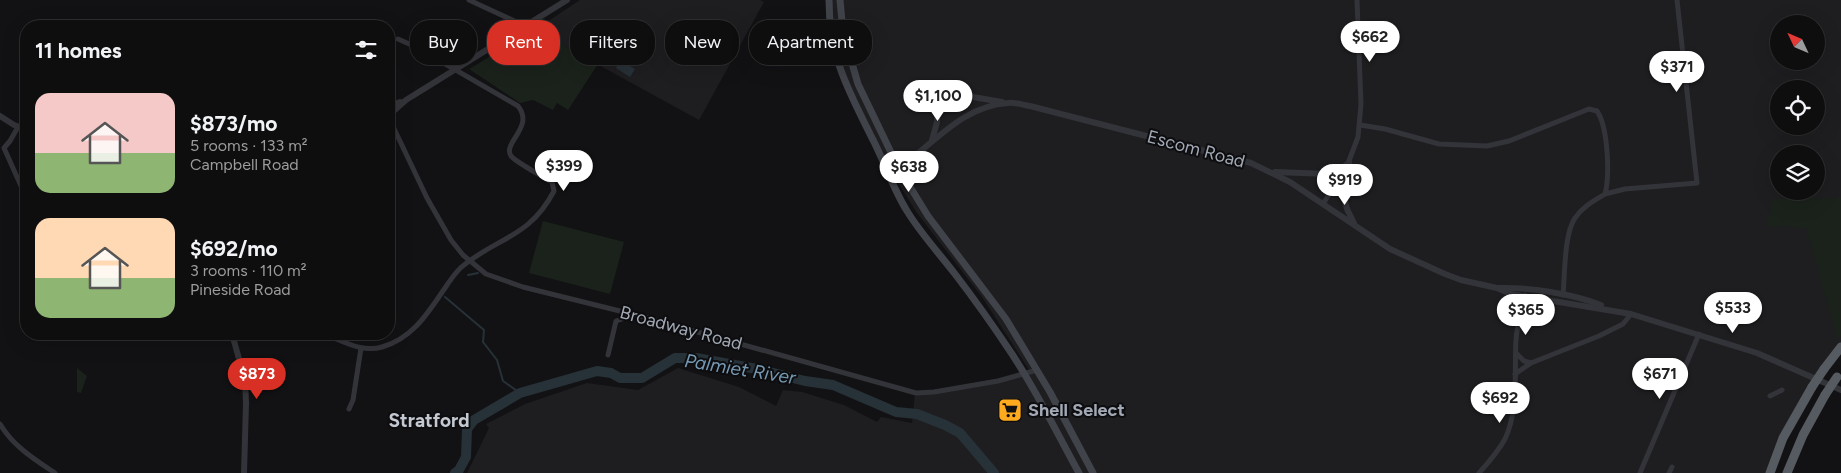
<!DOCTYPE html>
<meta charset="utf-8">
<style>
body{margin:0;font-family:Figtree,sans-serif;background:#171718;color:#f1f3f6;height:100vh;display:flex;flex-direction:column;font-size:19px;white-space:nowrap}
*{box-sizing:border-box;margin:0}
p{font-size:16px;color:#9b9c9e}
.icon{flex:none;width:28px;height:28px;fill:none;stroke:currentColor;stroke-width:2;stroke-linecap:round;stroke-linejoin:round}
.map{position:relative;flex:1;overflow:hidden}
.details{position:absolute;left:20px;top:20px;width:375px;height:320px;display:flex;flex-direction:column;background:#0e0e0f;border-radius:20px;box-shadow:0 5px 20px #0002,0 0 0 1px #2e2e2f}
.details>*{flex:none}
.hud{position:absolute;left:410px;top:20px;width:475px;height:45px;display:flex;gap:10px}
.needle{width:32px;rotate:314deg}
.tools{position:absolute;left:1770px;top:15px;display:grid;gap:10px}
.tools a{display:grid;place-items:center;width:55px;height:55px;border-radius:50%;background:#0e0e0f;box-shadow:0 5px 20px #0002,0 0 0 1px #2e2e2f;font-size:25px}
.price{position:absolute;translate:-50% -42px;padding:0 11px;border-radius:18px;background:#fff;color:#222;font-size:16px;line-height:32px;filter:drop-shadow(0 1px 2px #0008)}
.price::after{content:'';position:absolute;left:50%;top:30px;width:15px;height:11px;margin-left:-8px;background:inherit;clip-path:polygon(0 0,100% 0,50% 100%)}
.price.selected{background:#d93025;color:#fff}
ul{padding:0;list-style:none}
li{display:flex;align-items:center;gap:15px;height:125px;padding:0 15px}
li span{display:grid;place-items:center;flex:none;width:140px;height:100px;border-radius:15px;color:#555}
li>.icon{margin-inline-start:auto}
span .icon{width:60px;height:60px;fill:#fffc;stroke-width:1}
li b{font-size:21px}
h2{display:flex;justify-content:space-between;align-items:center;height:60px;padding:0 15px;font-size:21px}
.pill{padding:0 18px;border-radius:20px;background:#0e0e0f;box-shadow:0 5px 20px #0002,0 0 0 1px #2e2e2f;font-size:18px;line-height:45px}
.pill.selected{background:#d93025;color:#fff}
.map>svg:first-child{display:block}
.built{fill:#1e1e21;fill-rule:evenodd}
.green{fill:#1a221b}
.water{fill:#273138}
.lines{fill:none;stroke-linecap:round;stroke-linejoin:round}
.stream{stroke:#273138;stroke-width:2}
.river{stroke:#273138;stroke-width:10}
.minor{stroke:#333439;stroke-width:5}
.tertiary{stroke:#333439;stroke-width:6}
.secondary{stroke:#404349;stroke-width:7}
.trunk{stroke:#565a61;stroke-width:9}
.trunk-bridge{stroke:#565a61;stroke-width:9}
.labels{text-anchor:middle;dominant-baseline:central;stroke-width:4;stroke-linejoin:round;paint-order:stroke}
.street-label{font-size:18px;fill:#a2a9b5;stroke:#0d0d0f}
.poi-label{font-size:18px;font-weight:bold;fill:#a2a9b5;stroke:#0d0d0f;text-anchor:start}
.water-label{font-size:19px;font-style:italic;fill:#7699b3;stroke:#0d0d0f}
.neighbourhood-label{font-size:19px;font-weight:bold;fill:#c3c8d1;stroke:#0d0d0f}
</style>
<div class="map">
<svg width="1841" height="473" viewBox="0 0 1841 473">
<rect width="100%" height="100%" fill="#121214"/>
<g class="built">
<polygon points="580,0 760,0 764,2 699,120 535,30"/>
<path d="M829,0H1841V346L1823,368L1770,473H467L489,428L486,424L525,404L587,383L638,390L678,368L739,387L776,406L783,390L802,392L844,405L877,422L881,417L912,423L915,393L1031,373L982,297L917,213L892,173L836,58ZM1779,24H1816V61H1779ZM1779,89H1816V126H1779ZM1779,154H1816V191H1779Z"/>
</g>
<g class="green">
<polygon points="535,30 598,64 568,110 557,103 553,110 533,100 520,103 469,69"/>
<polygon points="1841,198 1841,336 1838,340 1806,228 1766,226 1773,199"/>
<polygon points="543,221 624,242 610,294 529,273"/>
<polygon points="77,368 87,376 81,393 77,392"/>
</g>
<polygon class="water" points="620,60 635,69 630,77 616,68"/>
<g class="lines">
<g class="stream">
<polyline points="468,275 478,273"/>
<polyline points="445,297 484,330 483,342 497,360 503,381 520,393"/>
</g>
<polyline class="river" points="455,473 459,470 466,457 467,429 474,420 520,393 597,371 611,373 620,378 642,378 675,358 696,358 757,369 805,381 833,385 896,412 917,414 945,425 960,433 994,473"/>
<g class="minor">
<polyline points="469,0 525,26"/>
<polyline points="389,118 427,198 451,240 463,255 486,274 523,287 644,317 916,393 934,392 998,381 1037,370"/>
<path d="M1360,125L1385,129L1439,144L1487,146L1509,141L1589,109L1597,111C1608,127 1610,175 1605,194C1594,201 1582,207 1575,218C1564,234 1565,274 1563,295"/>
<polyline points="18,127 10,141 4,148 26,197"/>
<polyline points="389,128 396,134"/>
<polyline points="1605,194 1625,189 1697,183 1677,0"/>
<polyline points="1323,204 1347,166 1358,137 1361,104 1357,0"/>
<path d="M324,334C343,341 362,353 382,347C414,338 429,311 447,285C452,278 457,270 464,265C499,237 530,237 554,191L552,182C542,176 517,163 511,156C502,143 535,127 518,106L416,47L398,39"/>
<polyline points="1516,353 1524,361 1531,363 1599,336 1623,324 1631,314"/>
<polyline points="608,355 616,321 634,315"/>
<polyline points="1515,374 1531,363"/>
<polyline points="1770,396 1782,390"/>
<polyline points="349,409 353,400 361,348"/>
<path d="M0,424C13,446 34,459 55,473"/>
<path d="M1479,473C1488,463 1498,452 1505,439C1519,409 1514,373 1516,340C1517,325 1522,309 1525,295"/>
<polyline points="1640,473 1699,334"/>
<polyline points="1669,473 1672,467"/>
</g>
<g class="tertiary">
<polyline points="950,83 973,97 1002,102"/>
<polyline points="389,106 400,102"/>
<polyline points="389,115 406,100 567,0"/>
<polyline points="0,116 14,125 26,129"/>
<polyline points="932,140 937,122 938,100"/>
<polyline points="1275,172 1329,174 1336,172 1349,163"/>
<path d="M888,175C928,152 958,106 1008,103C1015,102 1023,105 1030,106L1251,163L1290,182L1390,249L1445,274L1461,280L1497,288L1511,294L1631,314L1757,353L1841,390"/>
<polyline points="1339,179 1347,209 1354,223"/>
<path d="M1499,288C1529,287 1573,294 1601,305"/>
<polyline points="232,334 245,380 246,403 244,473"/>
</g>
<g class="secondary">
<path d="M829,0C829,55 847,88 871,136C884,160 892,187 907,211C921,234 939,253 955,274C975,300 994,327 1012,354C1037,392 1057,433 1079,473"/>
<polyline points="840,0 843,32 858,84 899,169 928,216 1006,319 1050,392 1093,473"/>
</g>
<g class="trunk">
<polyline points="1824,369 1841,347"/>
<polyline points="1770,473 1783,438 1812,387"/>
<polyline points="1787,473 1803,435 1825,395"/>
</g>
<g class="trunk-bridge">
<polyline points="1812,387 1824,369"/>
<polyline points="1825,395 1837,377"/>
</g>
</g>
<defs>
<g id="supermarket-square" transform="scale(1.25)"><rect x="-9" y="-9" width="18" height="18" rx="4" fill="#feaa1f" stroke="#0d0d0f"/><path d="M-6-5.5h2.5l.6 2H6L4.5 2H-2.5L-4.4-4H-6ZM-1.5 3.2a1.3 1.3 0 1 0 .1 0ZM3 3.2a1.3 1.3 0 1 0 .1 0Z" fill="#111"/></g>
</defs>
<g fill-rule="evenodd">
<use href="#supermarket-square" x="1010" y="410"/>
</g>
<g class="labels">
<g class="street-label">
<text transform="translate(1196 149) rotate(15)">Escom Road</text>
<text transform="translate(681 328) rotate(15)">Broadway Road</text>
</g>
<g class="poi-label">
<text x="1028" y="410">Shell Select</text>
</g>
<g class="water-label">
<text transform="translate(740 369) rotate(9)">Palmiet River</text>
</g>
<g class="neighbourhood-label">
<text x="429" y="420">Stratford</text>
</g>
</g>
</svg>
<div class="tools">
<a><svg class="needle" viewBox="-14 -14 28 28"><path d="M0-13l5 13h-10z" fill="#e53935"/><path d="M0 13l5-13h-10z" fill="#9b9c9e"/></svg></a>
<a><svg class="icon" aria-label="locate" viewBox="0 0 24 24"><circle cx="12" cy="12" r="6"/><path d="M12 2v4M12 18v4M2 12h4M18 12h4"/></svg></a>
<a><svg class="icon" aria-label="layers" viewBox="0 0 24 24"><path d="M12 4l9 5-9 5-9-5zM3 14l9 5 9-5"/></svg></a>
</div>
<b class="price" style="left:1370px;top:63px">$662</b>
<b class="price" style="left:1677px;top:93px">$371</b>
<b class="price" style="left:938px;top:122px">$1,100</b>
<b class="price" style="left:564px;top:192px">$399</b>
<b class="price" style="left:909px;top:193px">$638</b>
<b class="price" style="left:1345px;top:206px">$919</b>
<b class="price" style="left:1733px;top:334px">$533</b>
<b class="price" style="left:1526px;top:336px">$365</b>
<b class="price selected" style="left:257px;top:400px">$873</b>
<b class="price" style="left:1660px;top:400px">$671</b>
<b class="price" style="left:1500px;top:424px">$692</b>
<div class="hud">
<a class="pill">Buy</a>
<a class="pill selected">Rent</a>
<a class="pill">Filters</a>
<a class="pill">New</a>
<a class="pill">Apartment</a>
</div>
<section class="details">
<h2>11 homes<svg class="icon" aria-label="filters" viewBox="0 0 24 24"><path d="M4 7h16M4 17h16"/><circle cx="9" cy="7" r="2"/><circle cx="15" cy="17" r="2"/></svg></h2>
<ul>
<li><span style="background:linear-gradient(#f6c9c9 60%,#8fb573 0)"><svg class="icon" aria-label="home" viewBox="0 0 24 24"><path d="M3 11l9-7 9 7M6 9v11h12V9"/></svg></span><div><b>$873/mo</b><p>5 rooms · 133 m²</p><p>Campbell Road</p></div></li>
<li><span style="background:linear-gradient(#ffd9b3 60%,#8fb573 0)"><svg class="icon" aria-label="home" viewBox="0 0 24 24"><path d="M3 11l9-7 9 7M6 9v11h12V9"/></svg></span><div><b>$692/mo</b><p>3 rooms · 110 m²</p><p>Pineside Road</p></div></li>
</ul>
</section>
</div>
